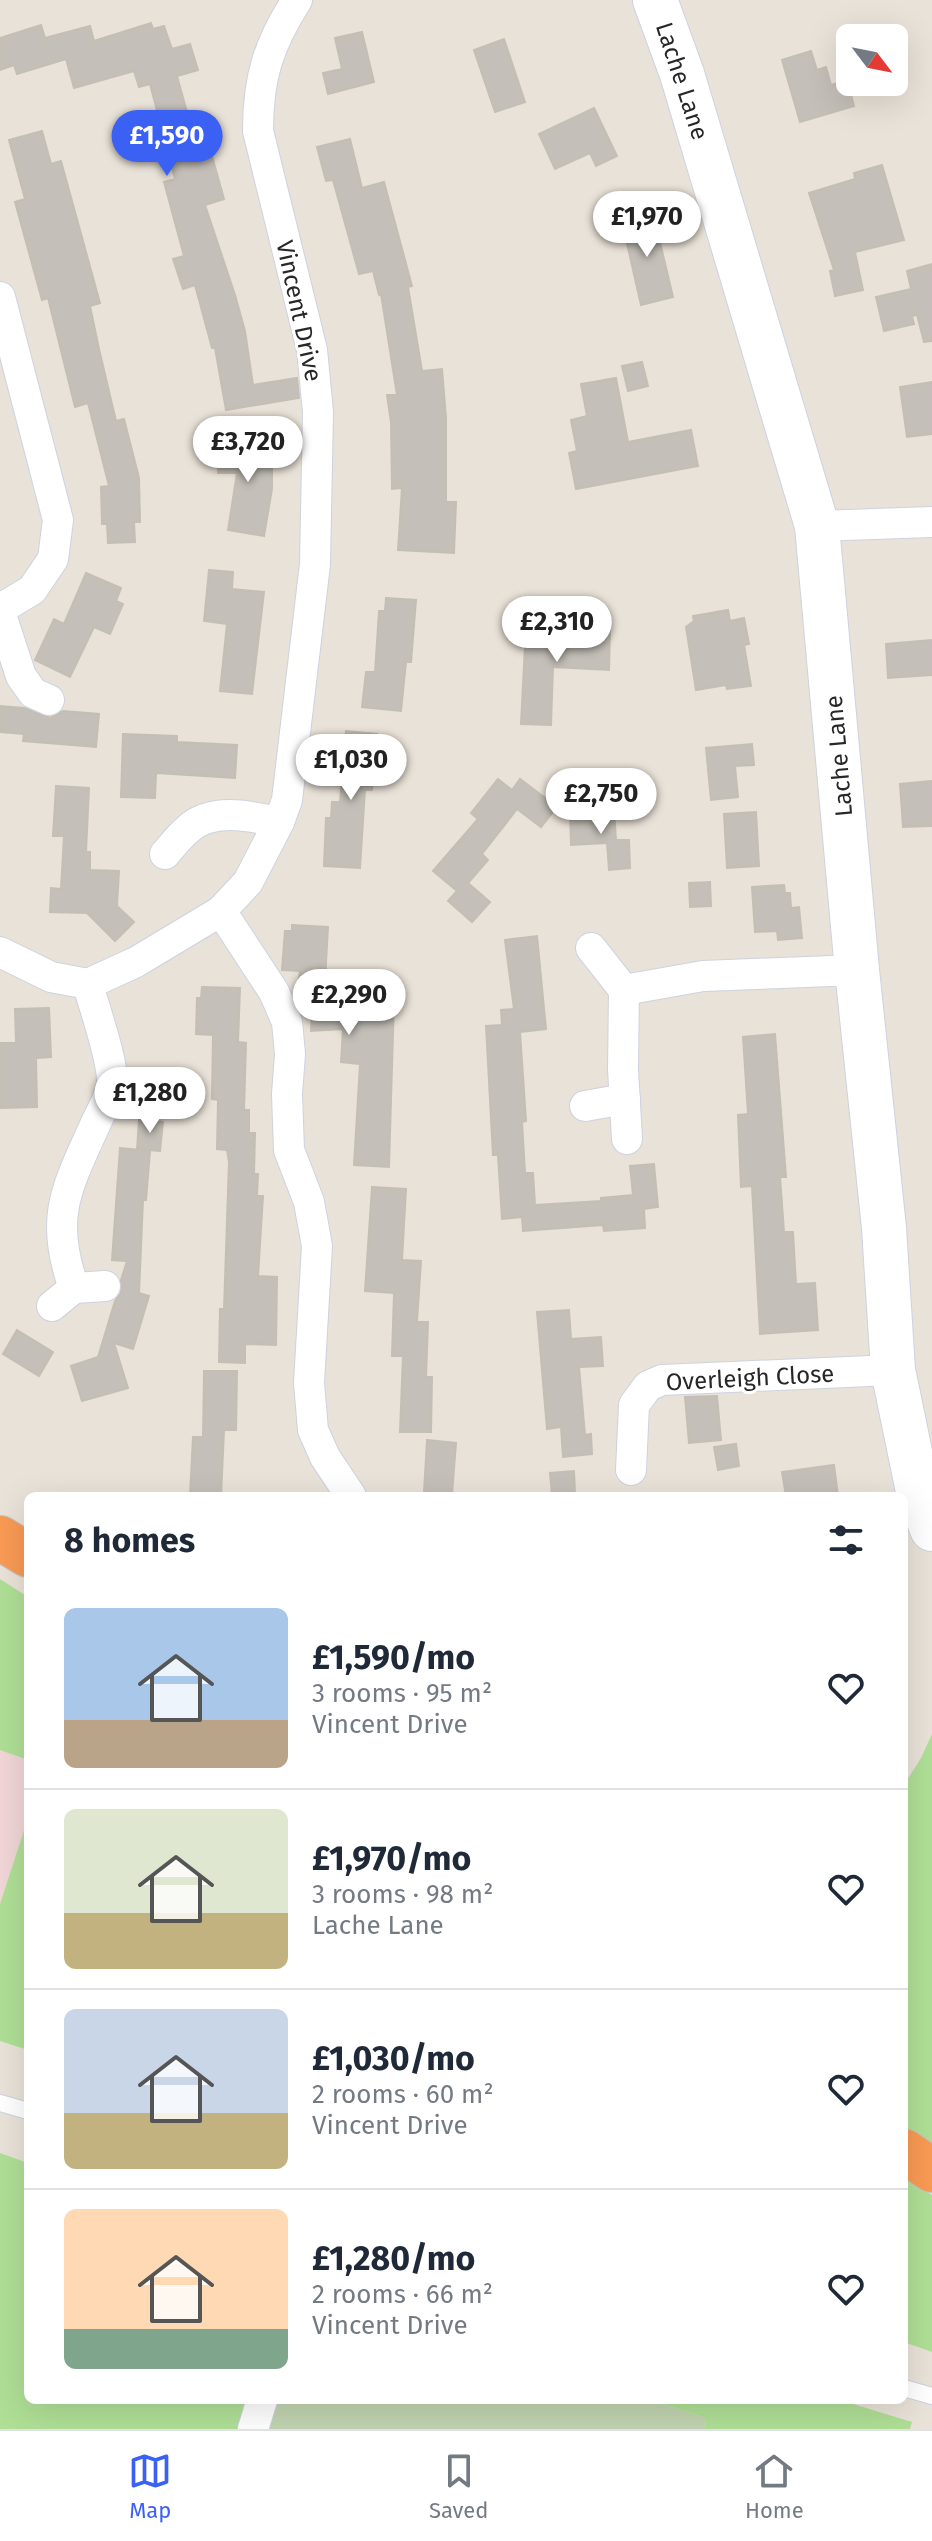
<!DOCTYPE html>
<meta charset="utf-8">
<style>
body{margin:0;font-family:"Fira Sans",sans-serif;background:#f2f2f3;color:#1f2937;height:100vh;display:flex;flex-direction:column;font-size:30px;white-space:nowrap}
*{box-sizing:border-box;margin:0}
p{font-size:26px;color:#747a83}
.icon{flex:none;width:44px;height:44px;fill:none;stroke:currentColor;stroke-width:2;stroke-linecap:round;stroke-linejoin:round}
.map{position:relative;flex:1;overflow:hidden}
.drawer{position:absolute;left:24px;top:1492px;width:884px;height:912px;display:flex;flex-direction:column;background:#fff;border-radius:12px;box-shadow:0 8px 32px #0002}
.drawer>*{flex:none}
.needle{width:52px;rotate:122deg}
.tools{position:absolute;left:836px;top:24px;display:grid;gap:16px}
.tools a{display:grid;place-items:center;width:72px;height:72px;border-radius:12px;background:#fff;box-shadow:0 8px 32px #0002;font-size:40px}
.price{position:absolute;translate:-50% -68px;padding:0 18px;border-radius:28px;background:#fff;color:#222;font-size:26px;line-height:52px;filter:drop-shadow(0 2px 4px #0008)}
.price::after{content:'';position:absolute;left:50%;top:48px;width:24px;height:18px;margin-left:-12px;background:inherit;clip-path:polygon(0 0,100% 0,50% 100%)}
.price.current{background:#3b60f4;color:#fff}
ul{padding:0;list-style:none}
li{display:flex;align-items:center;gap:24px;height:200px;padding:0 40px}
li+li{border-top:2px solid #e0e1e3}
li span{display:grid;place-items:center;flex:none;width:224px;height:160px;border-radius:12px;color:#555}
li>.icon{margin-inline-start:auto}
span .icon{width:96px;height:96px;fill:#fffc;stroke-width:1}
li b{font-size:34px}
h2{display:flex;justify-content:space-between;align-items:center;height:96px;padding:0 40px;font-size:34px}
.tabs{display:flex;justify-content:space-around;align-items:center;height:112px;border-top:2px solid #e0e1e3;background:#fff;font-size:22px;color:#747a83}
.tabs a{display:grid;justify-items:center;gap:4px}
.tabs .current{color:#3b60f4}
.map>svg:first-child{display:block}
.medical{fill:#f1d5d7}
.green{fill:#afdf96}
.cemetery{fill:#c1d3b0}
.building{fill:#c4bfb8;stroke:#c4beb3;stroke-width:2}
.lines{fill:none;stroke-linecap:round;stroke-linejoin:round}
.lane-casing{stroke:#ced2e0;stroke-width:18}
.street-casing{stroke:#ced2e0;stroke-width:32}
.secondary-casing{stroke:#ced2e0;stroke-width:46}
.highway-casing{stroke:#c3c3c3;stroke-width:46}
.lane{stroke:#fff;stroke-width:16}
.street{stroke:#fff;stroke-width:30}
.secondary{stroke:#fff;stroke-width:44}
.highway{stroke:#f99a54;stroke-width:44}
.labels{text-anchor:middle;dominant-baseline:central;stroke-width:6;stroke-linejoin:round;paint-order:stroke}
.street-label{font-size:24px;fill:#272727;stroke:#fff}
</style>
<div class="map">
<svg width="932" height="2429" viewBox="0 0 932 2429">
<rect width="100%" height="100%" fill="#e9e2d8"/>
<polygon class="medical" points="0,1750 28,1760 28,1818 0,1904"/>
<g class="green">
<polygon points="0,1579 28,1597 28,1760 0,1750"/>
<polygon points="932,1734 932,2168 904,2148 904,1785 921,1758"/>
<polygon points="28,1818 28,2050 0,2041 0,1904"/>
<polygon points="0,2153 28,2163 28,2400 251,2400 242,2429 0,2429"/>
<polygon points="904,2176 932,2195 932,2352 904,2342"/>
<polygon points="650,2400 840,2400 912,2422 910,2429 706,2429 705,2418"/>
</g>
<polygon class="cemetery" points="276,2400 650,2400 705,2418 706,2429 267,2429"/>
<g class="building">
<polygon points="151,23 153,29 164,26 172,49 190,44 198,70 177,76 195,141 207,138 224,199 205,205 235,295 245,331 253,385 297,378 299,398 226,410 215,348 212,348 195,285 183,289 173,259 184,256 164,182 175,179 150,84 139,87 134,71 74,88 66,59 17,74 14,65 0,70 0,38 41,25 45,38 90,26 94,41"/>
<polygon points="362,32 374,82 328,94 323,73 342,69 335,38"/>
<polygon points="504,39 525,102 495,112 474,50"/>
<polygon points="811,51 817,70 826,67 831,85 847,80 854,106 800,122 782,60"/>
<polygon points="594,108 617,156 596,166 590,153 555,169 539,134"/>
<polygon points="42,131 51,164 61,161 100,303 90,306 99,349 116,421 124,419 139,478 140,522 134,522 135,542 108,543 107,524 102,524 101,487 109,486 88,403 75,407 48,298 42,300 15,202 25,199 9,140"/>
<polygon points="350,139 362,188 384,182 412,286 408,287 422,371 442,369 446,418 446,502 456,502 454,553 398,550 402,488 392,489 391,422 387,395 397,395 381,294 379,295 373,271 359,274 333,180 326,181 317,147"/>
<polygon points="882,165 904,240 855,252 863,290 835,296 830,271 834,270 809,193 855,179 854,173"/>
<polygon points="648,211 654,235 658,234 673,297 641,305 621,217"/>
<polygon points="932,264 932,341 924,342 917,315 912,316 914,324 884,331 876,297 911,289 907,271"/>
<polygon points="642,362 648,386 628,391 622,366"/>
<polygon points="616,378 628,442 691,430 698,466 576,489 569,453 577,451 571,420 587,416 581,384"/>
<polygon points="932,382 932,434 907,437 900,387"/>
<polygon points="219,441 272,443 272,489 264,536 228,530 237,473 218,473"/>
<polygon points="209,570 233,572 232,589 264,592 252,694 220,691 227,624 204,621"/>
<polygon points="86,573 121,588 116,601 123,604 110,634 94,627 70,677 35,660 54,619 64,624"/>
<polygon points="386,598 416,600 411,662 406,662 401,711 362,707 366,672 375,672 379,611 385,611"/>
<polygon points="728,610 730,621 744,618 749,644 744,645 751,686 727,689 726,685 696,690 686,627 694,621 693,616"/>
<polygon points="526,626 610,630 609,670 553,667 551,725 521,724"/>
<polygon points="932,640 932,675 888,678 886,644"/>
<polygon points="0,706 24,708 50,718 63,711 99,714 96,747 23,741 24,734 0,732"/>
<polygon points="346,731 377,734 372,790 365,790 360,868 324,866 326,818 331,818 332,802 340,802"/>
<polygon points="123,734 177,736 177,742 237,745 235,778 156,773 155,798 121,797"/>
<polygon points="752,744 754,765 735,766 738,797 711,800 706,748"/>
<polygon points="498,779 512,790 520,779 557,807 541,827 517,809 482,854 488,860 468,883 490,902 472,922 448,901 457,891 433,871 478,819 471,813"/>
<polygon points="932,781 932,826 903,827 900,784"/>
<polygon points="56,786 89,788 86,852 90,852 90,870 119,871 117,906 134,922 115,941 87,913 50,912 51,888 61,889 64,836 53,836"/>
<polygon points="614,810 616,840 629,840 630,868 609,870 607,843 571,845 570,813"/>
<polygon points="756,812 759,866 727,868 724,814"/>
<polygon points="710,882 711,906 690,907 689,883"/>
<polygon points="784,885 785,893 790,893 791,908 799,907 802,938 778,940 777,931 755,932 752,887"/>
<polygon points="292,925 328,927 325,981 344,983 345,996 394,999 389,1167 354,1165 360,1064 341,1062 343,1029 311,1031 312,1014 303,1014 296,998 300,971 282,970 285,931 292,931"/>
<polygon points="537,936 546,1029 520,1032 526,1121 522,1122 525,1173 533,1173 535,1205 601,1201 601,1198 633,1195 630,1166 654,1164 658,1207 644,1209 645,1228 604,1231 603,1225 523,1231 522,1217 502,1219 498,1155 493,1155 486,1026 502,1025 501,1010 514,1009 505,940"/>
<polygon points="202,987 240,988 238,1042 246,1043 244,1110 249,1110 249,1133 255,1133 254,1174 258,1174 257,1196 263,1196 258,1276 277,1277 276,1345 245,1344 245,1363 219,1362 220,1309 224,1309 229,1162 227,1150 217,1149 218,1100 212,1099 213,1035 196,1034 197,998 201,998"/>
<polygon points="49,1008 51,1057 36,1058 37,1107 0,1108 0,1043 16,1043 15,1009"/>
<polygon points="775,1034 786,1177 780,1177 784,1232 793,1232 796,1284 815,1283 818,1330 760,1334 752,1186 741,1187 738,1115 748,1114 743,1037"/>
<polygon points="139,1120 163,1122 160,1151 137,1149"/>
<polygon points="120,1148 150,1151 146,1200 143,1200 139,1293 149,1296 133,1349 114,1343 128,1388 82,1401 71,1366 98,1357 115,1301 121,1293 121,1280 127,1261 112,1260"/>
<polygon points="372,1187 406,1189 402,1260 421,1261 417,1322 428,1322 426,1377 432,1377 431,1432 400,1432 403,1356 392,1356 394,1293 365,1291"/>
<polygon points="569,1310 571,1339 601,1337 603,1366 579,1367 585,1435 591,1434 592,1454 563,1457 561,1427 547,1429 537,1312"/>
<polygon points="17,1330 53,1352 39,1376 3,1354"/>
<polygon points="204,1371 237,1371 236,1430 224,1430 221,1496 190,1496 193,1437 203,1437"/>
<polygon points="717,1396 721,1440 689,1443 685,1397"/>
<polygon points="427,1440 456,1443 452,1494 424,1492"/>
<polygon points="736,1444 739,1466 718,1470 714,1447"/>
<polygon points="834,1465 838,1496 786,1496 782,1472"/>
<polygon points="574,1471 575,1493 552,1495 550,1473"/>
</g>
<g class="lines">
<g class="lane-casing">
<g id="lane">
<polyline points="0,2103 28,2111"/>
<polyline points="904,2388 932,2396"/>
</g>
</g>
<g class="street-casing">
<g id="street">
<polyline points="0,297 58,520 53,559 32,590 0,609"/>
<polyline points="817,526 932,522"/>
<polyline points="0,612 21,676 33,693 49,700"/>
<path d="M165,854C172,846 179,837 187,830C211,807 250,816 279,822"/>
<polyline points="221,911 274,992 287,1022 290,1054 287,1094 289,1150 309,1202 317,1246 309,1383 313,1430 325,1457 351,1496"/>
<polyline points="591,948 624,990 703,976 857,970"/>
<path d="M0,952L51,977L88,984L136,962L221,911L248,882L279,822L287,800L315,564L318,412L312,350L258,131C258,78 268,45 297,0"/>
<polyline points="624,990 623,1069 627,1139"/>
<polyline points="585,1106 625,1099"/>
<path d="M74,1288C49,1218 66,1189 95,1125C100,1113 110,1098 112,1085C114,1062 94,1008 88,984"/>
<polyline points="52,1306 74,1288 105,1286"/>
<polyline points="631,1470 634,1405 648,1386 662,1380 893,1370"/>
<polyline points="253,2429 262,2400"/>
</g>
</g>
<g class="secondary-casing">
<polyline id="secondary" points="655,0 682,74 817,526 857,970 884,1228 893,1370 918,1491 932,1529"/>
</g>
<g class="highway-casing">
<g id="highway">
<polyline points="0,1538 28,1555"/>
<polyline points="904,2151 932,2170"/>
</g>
</g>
<use href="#lane" class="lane"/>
<use href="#street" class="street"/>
<use href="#secondary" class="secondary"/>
<use href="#highway" class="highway"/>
</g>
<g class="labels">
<g class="street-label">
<text transform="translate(682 81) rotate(72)">Lache Lane</text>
<text transform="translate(299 311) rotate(78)">Vincent Drive</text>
<text transform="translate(839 756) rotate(-95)">Lache Lane</text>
<text transform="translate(750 1378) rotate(-3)">Overleigh Close</text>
</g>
</g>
</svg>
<div class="tools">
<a><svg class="needle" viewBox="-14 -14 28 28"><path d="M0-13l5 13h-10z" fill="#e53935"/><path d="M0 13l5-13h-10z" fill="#747a83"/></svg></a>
</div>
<b class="price current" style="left:167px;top:178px">£1,590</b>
<b class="price" style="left:647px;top:259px">£1,970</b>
<b class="price" style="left:248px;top:484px">£3,720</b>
<b class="price" style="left:557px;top:664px">£2,310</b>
<b class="price" style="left:351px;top:802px">£1,030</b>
<b class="price" style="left:601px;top:836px">£2,750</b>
<b class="price" style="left:349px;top:1037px">£2,290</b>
<b class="price" style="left:150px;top:1135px">£1,280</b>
<section class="drawer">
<h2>8 homes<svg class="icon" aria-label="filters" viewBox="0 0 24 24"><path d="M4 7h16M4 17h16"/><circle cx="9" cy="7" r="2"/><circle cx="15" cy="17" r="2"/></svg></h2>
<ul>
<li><span style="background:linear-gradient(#a9c7e8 70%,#b9a48a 0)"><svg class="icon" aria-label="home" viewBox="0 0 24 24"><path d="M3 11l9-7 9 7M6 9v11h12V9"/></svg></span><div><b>£1,590/mo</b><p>3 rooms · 95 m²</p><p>Vincent Drive</p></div><svg class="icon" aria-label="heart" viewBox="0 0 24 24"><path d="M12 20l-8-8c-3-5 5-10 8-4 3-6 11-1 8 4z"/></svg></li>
<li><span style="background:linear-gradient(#dfe7d0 65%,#c2b280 0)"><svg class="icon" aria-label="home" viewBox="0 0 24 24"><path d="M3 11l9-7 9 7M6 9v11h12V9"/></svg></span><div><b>£1,970/mo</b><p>3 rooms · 98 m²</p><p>Lache Lane</p></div><svg class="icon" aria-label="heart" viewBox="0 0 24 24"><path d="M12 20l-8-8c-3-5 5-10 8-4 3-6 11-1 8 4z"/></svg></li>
<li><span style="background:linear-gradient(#c9d6e8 65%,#c2b280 0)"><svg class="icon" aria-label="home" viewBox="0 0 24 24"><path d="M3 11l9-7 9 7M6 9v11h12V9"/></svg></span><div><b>£1,030/mo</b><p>2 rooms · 60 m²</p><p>Vincent Drive</p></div><svg class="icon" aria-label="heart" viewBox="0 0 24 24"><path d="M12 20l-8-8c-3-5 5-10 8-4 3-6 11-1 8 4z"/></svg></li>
<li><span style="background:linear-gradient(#ffd9b3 75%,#7fa58c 0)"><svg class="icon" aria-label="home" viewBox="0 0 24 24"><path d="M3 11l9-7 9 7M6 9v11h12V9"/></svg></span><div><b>£1,280/mo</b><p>2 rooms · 66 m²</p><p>Vincent Drive</p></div><svg class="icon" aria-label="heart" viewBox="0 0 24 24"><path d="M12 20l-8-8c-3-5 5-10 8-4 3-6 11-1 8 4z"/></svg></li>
</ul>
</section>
</div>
<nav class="tabs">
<a class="current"><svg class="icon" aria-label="map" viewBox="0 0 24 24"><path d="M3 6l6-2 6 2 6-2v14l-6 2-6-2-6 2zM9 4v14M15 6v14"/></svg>Map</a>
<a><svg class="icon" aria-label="saved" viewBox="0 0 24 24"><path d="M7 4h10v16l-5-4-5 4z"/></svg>Saved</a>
<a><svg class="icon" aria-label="home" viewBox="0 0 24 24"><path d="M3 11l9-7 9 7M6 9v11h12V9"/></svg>Home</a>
</nav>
